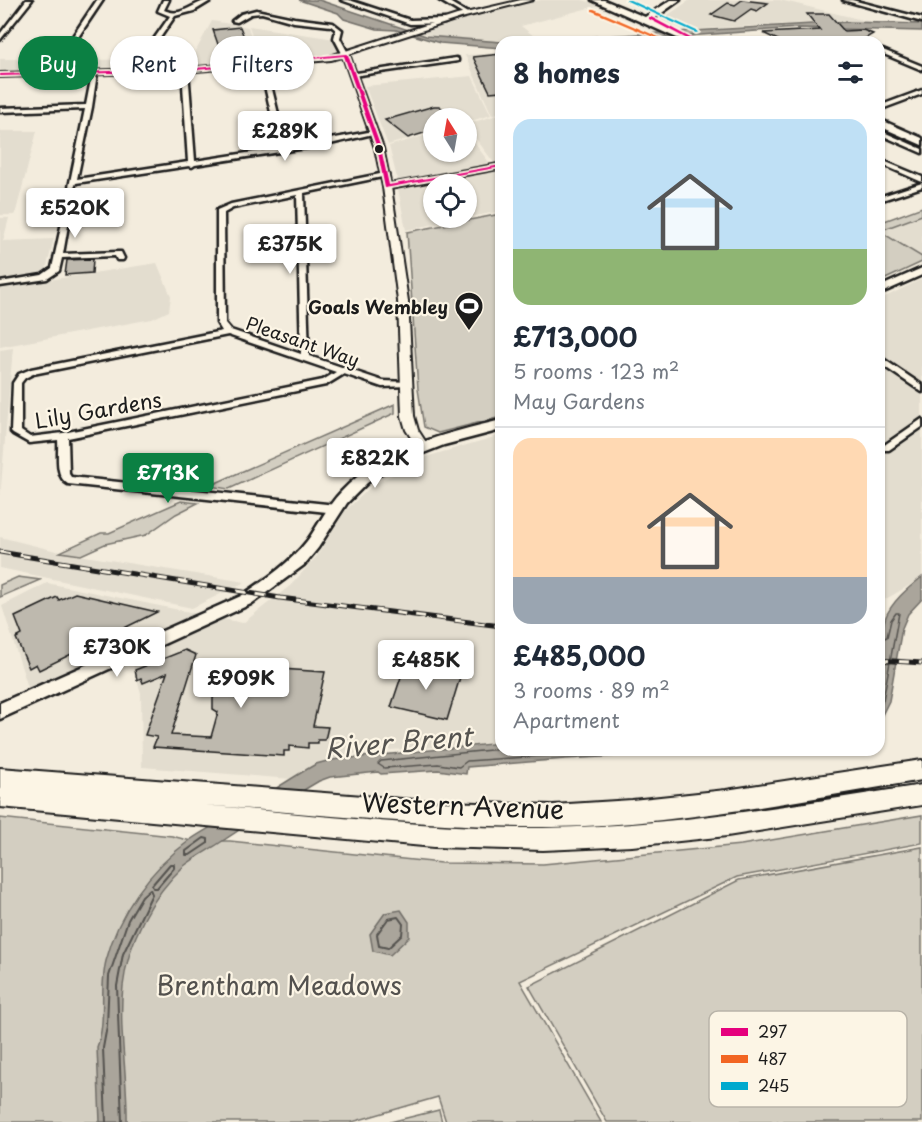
<!DOCTYPE html>
<meta charset="utf-8">
<style>
body{margin:0;font-family:"Playpen Sans",sans-serif;background:#f6f6f7;color:#1f2937;height:100vh;display:flex;flex-direction:column;font-size:22px;white-space:nowrap}
*{box-sizing:border-box;margin:0}
p{font-size:20px;color:#747a83}
.icon{flex:none;width:33px;height:33px;fill:none;stroke:currentColor;stroke-width:2;stroke-linecap:round;stroke-linejoin:round}
.map{position:relative;flex:1;overflow:hidden}
.drawer{position:absolute;left:495px;top:36px;width:390px;height:720px;display:flex;flex-direction:column;background:#fff;border-radius:18px;box-shadow:0 2px 4px #0004}
.drawer>*{flex:none}
.banner{position:absolute;left:18px;top:36px;width:387px;height:54px;display:flex;gap:12px}
.needle{width:39px;rotate:349deg}
.controls{position:absolute;left:423px;top:108px;display:grid;gap:12px}
.controls a{display:grid;place-items:center;width:54px;height:54px;border-radius:50%;background:#fff;box-shadow:0 2px 4px #0004;font-size:30px}
.price{position:absolute;translate:-50% -51px;padding:0 14px;border-radius:6px;background:#fff;color:#222;font-size:20px;line-height:39px;filter:drop-shadow(0 2px 3px #0008)}
.price::after{content:'';position:absolute;left:50%;top:36px;width:18px;height:14px;margin-left:-9px;background:inherit;clip-path:polygon(0 0,100% 0,50% 100%)}
.price.selected{background:#0b8043;color:#fff}
ul{padding:0;list-style:none}
li{display:grid;align-content:center;gap:12px;height:318px;padding:0 18px}
li+li{border-top:2px solid #e0e1e3}
li span{display:grid;place-items:center;height:186px;border-radius:18px;color:#555}
li>.icon{margin-inline-start:auto}
span .icon{width:108px;height:108px;fill:#fffc;stroke-width:1}
li b{font-size:26px}
h2{display:flex;justify-content:space-between;align-items:center;height:72px;padding:0 18px;font-size:26px}
.tag{padding:0 21px;border-radius:27px;background:#fff;box-shadow:0 2px 4px #0004;font-size:21px;line-height:54px}
.tag.selected{background:#0b8043;color:#fff}
.map>svg:first-child{display:block}
.built{fill:#e3ddcf;fill-rule:evenodd}
.green{fill:#d3cec1;stroke:#78756e;stroke-width:1.5}
.water{fill:#aaa59b;stroke:#716e68;stroke-width:1.5}
.lines{fill:none;stroke-linecap:round;stroke-linejoin:round}
.shore-far1{stroke:#55534f;stroke-width:1.5}
.shore{stroke:#55534f;stroke-width:2}
.building{fill:#beb9ae;stroke:#1c1c1c;stroke-width:1.5}
.minor-casing{stroke:#1c1c1c;stroke-width:5}
.tertiary-casing{stroke:#1c1c1c;stroke-width:4}
.secondary-casing{stroke:#1c1c1c;stroke-width:5}
.primary-casing{stroke:#1c1c1c;stroke-width:5}
.trunk-casing{stroke:#1c1c1c;stroke-width:4}
.minor{fill:#fcf5e5;fill-rule:evenodd}
.tertiary{fill:#fcf5e5;fill-rule:evenodd}
.secondary{fill:#fcf5e5;fill-rule:evenodd}
.primary{fill:#fcf5e5;fill-rule:evenodd}
.trunk{fill:#fcf5e5;fill-rule:evenodd}
.rail-casing{stroke:#1c1c1c;stroke-width:5}
.rail{stroke:#fcf5e5;stroke-width:3;stroke-dasharray:10;stroke-linecap:butt}
.bus-1-casing{stroke:#fcf5e5;stroke-width:4}
.bus-2-casing{stroke:#fcf5e5;stroke-width:4}
.bus-3-casing{stroke:#fcf5e5;stroke-width:4}
.bus-1{fill:#e5007d;fill-rule:evenodd}
.bus-2{fill:#f26522;fill-rule:evenodd}
.bus-3{fill:#00a9ce;fill-rule:evenodd}
.bus-dot{fill:#1c1c1c;stroke:#fcf5e5;stroke-width:2}
.labels{text-anchor:middle;dominant-baseline:central;stroke-width:4.5;stroke-linejoin:round;paint-order:stroke}
.far-poi-label{font-size:18px;font-weight:bold;fill:#1c1c1c;stroke:#fcf5e5;text-anchor:end}
.far-street-label{font-size:18px;fill:#1c1c1c;stroke:#fcf5e5}
.street-label{font-size:21px;fill:#1c1c1c;stroke:#fcf5e5}
.near-street-label{font-size:26px;fill:#1c1c1c;stroke:#fcf5e5}
.near-park-label{font-size:26px;fill:#53514e;stroke:#fcf5e5}
.near-water-label{font-size:27px;font-style:italic;fill:#55534f;stroke:#fcf5e5}
.key{fill:#fcf5e5;stroke:#b9b4a9;stroke-width:1.5}
.key-label{font-size:16px;fill:#1c1c1c}
</style>
<div class="map">
<svg width="922" height="1122" viewBox="0 0 922 1122">
<rect width="100%" height="100%" fill="#f3ecdd"/>
<filter id="ink" filterUnits="userSpaceOnUse"><feTurbulence type="fractalNoise" baseFrequency=".0167" numOctaves="2"/><feDisplacementMap in="SourceGraphic" scale="12" xChannelSelector="R" yChannelSelector="G"/><feConvolveMatrix kernelMatrix="1 2 1 2 8 2 1 2 1" color-interpolation-filters="sRGB"/></filter>
<g filter="url(#ink)">
<g class="built">
<polygon points="541,0 582,0 600,5 521,26 539,40 499,43 452,40 418,32 470,15"/>
<polygon points="690,0 780,0 875,23 823,22 684,30 661,20"/>
<polygon points="212,21 248,27 259,62 253,62 252,52 251,63 106,72 0,74 0,59 143,60 193,56"/>
<polygon points="249,26 335,39 340,53 323,57 261,62"/>
<polygon points="501,53 501,112 492,115 465,55"/>
<polygon points="472,76 491,115 467,122 466,118 434,118 433,131 388,145 365,86"/>
<polygon points="501,114 501,163 495,164 467,127 467,124"/>
<polygon points="0,131 37,131 15,215 0,215"/>
<polygon points="433,133 434,152 466,152 467,133 491,165 398,182 389,146"/>
<path d="M501,169V211L406,230L398,189ZM434,184H466V218H434Z"/>
<polygon points="922,215 922,256 879,231"/>
<polygon points="0,218 9,218 3,241 54,239 43,281 157,263 171,296 169,311 152,319 0,347"/>
<polygon points="922,279 922,578 879,603 879,300"/>
<polygon points="13,348 0,497 0,350"/>
<polygon points="501,435 501,743 358,752 304,780 142,767 141,693 130,654 31,697 2,606 47,583 243,623 291,585 317,556 345,511 373,485 429,456"/>
<polygon points="0,537 60,552 245,582 192,608 0,568"/>
</g>
<g class="green">
<polygon points="922,207 922,215 879,231 922,257 922,262 879,282 879,223"/>
<polygon points="501,214 501,417 438,433 424,427 418,389 407,232"/>
<polygon points="395,404 395,413 229,489 209,486"/>
<polygon points="181,501 198,503 176,514 146,535 105,544 81,555 60,552 101,533 109,533"/>
<polygon points="18,577 40,580 0,597 0,585"/>
<polygon points="922,815 922,843 737,877 520,981 601,1122 446,1122 438,1097 352,1122 0,1122 0,818 172,836 191,841 230,841 441,863 543,864 741,845"/>
<polygon points="922,847 922,1122 607,1122 529,986 739,880"/>
<polygon points="439,1110 442,1122 390,1122"/>
</g>
<g class="water">
<polygon points="299,0 319,0 426,36 501,42 501,48 440,43 396,30 377,29 344,19 338,13"/>
<polygon points="847,22 922,24 922,31 798,28 603,42 501,42"/>
<path d="M922,577V599L908,614L902,628L889,701L879,721C879,689 874,650 885,619C891,602 908,588 922,577Z"/>
<path d="M501,743V750H728L565,759L467,767L466,774L438,770L381,774L378,772L330,777L319,781C285,801 251,822 218,844C207,851 194,858 184,866C151,896 128,942 123,986C118,1030 128,1077 127,1122H100L97,1047C107,1021 99,989 106,961C118,913 150,869 190,840C209,827 230,817 250,805C272,791 293,777 316,764L331,760Z"/>
<polygon points="401,910 409,922 409,937 390,955 373,951 370,934 385,913"/>
</g>
<g class="lines">
<g class="shore-far1">
<polyline points="879,640 887,637 891,620 896,613 899,613 883,700 879,710"/>
<polyline points="501,749 381,761 378,764 384,768 438,764 459,767 467,761 625,750"/>
</g>
<g class="shore">
<polygon points="204,838 208,839 208,843 190,855 186,855 186,851"/>
<polygon points="170,864 174,864 174,868 157,888 153,888 152,885"/>
<polygon points="398,917 403,924 402,935 388,948 379,946 377,934 388,919"/>
<polyline points="106,1122 103,1048 107,1026 109,976 128,920 142,896 150,889 152,894 123,954 117,986 122,1122"/>
</g>
</g>
<g class="building">
<polygon points="742,0 768,3 757,11 751,9 734,21 711,15 728,3 735,5"/>
<polygon points="807,14 829,14 844,31 863,30 873,34 861,41 782,42 763,33 820,30"/>
<polygon points="240,27 248,47 220,50 213,30"/>
<polygon points="501,54 501,91 490,92 473,57"/>
<polygon points="434,106 439,106 456,118 434,118 434,130 408,138 385,120"/>
<polygon points="93,259 92,273 65,275 67,260"/>
<polygon points="75,593 157,612 39,670 36,664 29,668 16,638 22,635 15,617 57,597 59,600"/>
<polygon points="185,650 196,655 171,735 211,737 218,712 213,709 213,698 217,693 228,689 235,666 325,672 313,726 328,727 325,740 318,740 318,743 308,743 308,748 289,746 289,751 284,751 284,756 153,747 157,737 145,735 167,673 143,683 141,678 137,680 135,670"/>
<polygon points="406,662 461,674 447,720 391,707"/>
</g>
<g class="lines">
<g class="minor-casing">
<g id="minor">
<polygon points="26,0 32,0 0,40 0,34"/>
<polygon points="97,0 103,0 52,76 48,76 47,75"/>
<path d="M163,0H169L164,10C183,19 194,0 212,0L194,11L175,16L136,73H132L131,72L170,16L158,11Z"/>
<polygon points="341,0 349,0 410,20 445,19 448,21 445,23 410,24"/>
<polygon points="439,0 446,0 469,14 464,15"/>
<polygon points="843,0 852,0 922,18 922,22"/>
<polygon points="256,10 294,18 333,23 342,30 340,38 349,55 346,57 343,55 334,38 336,30 331,26 294,22 262,13 251,14 237,22 232,21 241,14"/>
<polygon points="879,50 883,50 922,66 922,70 879,52"/>
<polygon points="456,58 458,59 458,61 353,76 350,74"/>
<polygon points="263,62 266,64 286,147 374,131 377,133 326,145 195,165 192,167 189,166 76,183 74,188 72,189 69,187 85,109 0,112 0,108 86,105 92,74 97,73 92,107 77,179 188,162 182,70 185,68 188,70 195,161 279,148 260,64"/>
<polygon points="922,90 922,94 879,110 879,106"/>
<polygon points="879,130 922,149 922,153 879,134"/>
<polygon points="879,159 922,177 922,182 879,163"/>
<polygon points="501,164 501,168 387,189 384,187 387,185"/>
<path d="M385,173L388,175L387,176L304,193L309,356L383,381L409,382V386L382,387L344,374L326,385L68,438L69,474L71,477L336,505L341,509L340,512L336,513L68,484C54,476 59,454 58,440L29,443L13,434L11,432L13,383L19,374L31,369L222,331L217,323V210L231,204ZM297,195L301,354L231,330L225,323L224,213L233,208ZM228,335L336,372L323,380L63,433L30,437L21,431V383L25,378L33,374Z"/>
<polygon points="922,183 922,187 879,201 879,197"/>
<polygon points="69,190 74,191 63,254 118,252 121,252 124,258 123,260 117,260 115,256 62,258 59,271 47,279 0,286 0,282 42,275 52,268"/>
<polygon points="879,356 922,385 922,392 879,363"/>
<polygon points="922,419 922,427 889,450 883,450 881,448 883,446"/>
</g>
</g>
<g class="tertiary-casing">
<polygon id="tertiary" points="521,0 533,0 461,18 349,54 383,148 391,187 408,301 414,416 418,430 429,447 423,451 419,450 406,430 402,416 398,301 383,187 375,148 343,57 331,60 185,72 0,77 0,73 185,68 330,56 457,15"/>
</g>
<g class="secondary-casing">
<g id="secondary">
<polygon points="922,268 922,275 879,294 879,287"/>
<path d="M501,420V430L444,445L403,461L384,471L367,483L347,503L318,548L304,565L251,604L0,719V703L241,596C265,580 289,564 307,541C319,525 327,506 341,492C383,448 444,434 501,420Z"/>
</g>
</g>
<g class="primary-casing">
<g id="primary">
<polygon points="592,0 604,0 645,17 671,0 680,0 652,20 697,42 686,42"/>
<polygon points="879,119 922,138 922,145 879,126"/>
</g>
</g>
<g class="trunk-casing">
<path id="trunk" d="M922,760V780C800,800 676,825 553,827C436,828 319,814 203,805C316,815 430,829 543,828C671,827 796,804 922,785V805L727,836L632,846L543,850L434,847L0,807V768L441,802L553,805L632,800L726,790Z"/>
</g>
<use href="#minor" class="minor"/>
<use href="#tertiary" class="tertiary"/>
<use href="#secondary" class="secondary"/>
<use href="#primary" class="primary"/>
<use href="#trunk" class="trunk"/>
<g class="rail-casing">
<g id="rail">
<polyline points="0,552 280,598 501,626"/>
<polyline points="879,660 922,663"/>
</g>
</g>
<use href="#rail" class="rail"/>
<g class="bus-1-casing">
<g id="bus-1">
<polygon points="649,17 651,17 698,42 693,42 649,19"/>
<polygon points="346,54 348,55 381,148 389,185 501,165 501,167 385,188 377,148 344,56 185,71 0,76 0,74 185,69"/>
</g>
</g>
<g class="bus-2-casing">
<polygon id="bus-2" points="592,9 594,9 670,42 665,42 592,11"/>
</g>
<g class="bus-3-casing">
<polygon id="bus-3" points="625,0 630,0 699,32 696,33"/>
</g>
<use href="#bus-1" class="bus-1"/>
<use href="#bus-2" class="bus-2"/>
<use href="#bus-3" class="bus-3"/>
</g>
</g>
<defs>
<g id="stadium-pin" transform="scale(1.5)"><path d="M0 17L-7.5 6A9.5 9.5 0 1 1 7.5 6Z" fill="#1c1c1c" stroke="#fcf5e5"/><path d="M0-5a6.5 5 0 1 0 0 10a6.5 5 0 1 0 0-10ZM-3.5-1.8h7v3.6h-7Z" fill="#fff"/></g>
</defs>
<g fill-rule="evenodd">
<use href="#stadium-pin" x="469" y="306"/>
</g>
<circle class="bus-dot" cx="379" cy="149" r="5"/>
<g class="labels">
<g class="far-poi-label">
<text x="448" y="306">Goals Wembley</text>
</g>
<g class="far-street-label">
<text transform="translate(303 341) rotate(19)">Pleasant Way</text>
</g>
<g class="street-label">
<text transform="translate(98 409) rotate(-10)">Lily Gardens</text>
</g>
<g class="near-street-label">
<text transform="translate(463 805) rotate(2)">Western Avenue</text>
</g>
<g class="near-park-label">
<text x="279" y="984">Brentham Meadows</text>
</g>
<g class="near-water-label">
<text transform="translate(398 741) rotate(-5)">River Brent</text>
</g>
</g>
<rect x="709" y="1011" width="198" height="96" rx="9" class="key"/>
<rect x="721" y="1028" width="27" height="8" fill="#e5007d"/>
<rect x="721" y="1055" width="27" height="8" fill="#f26522"/>
<rect x="721" y="1082" width="27" height="8" fill="#00a9ce"/>
<g class="key-label">
<text x="758" y="1038">297</text>
<text x="758" y="1065">487</text>
<text x="758" y="1092">245</text>
</g>
</svg>
<div class="controls">
<a><svg class="needle" viewBox="-14 -14 28 28"><path d="M0-13l5 13h-10z" fill="#e53935"/><path d="M0 13l5-13h-10z" fill="#747a83"/></svg></a>
<a><svg class="icon" aria-label="locate" viewBox="0 0 24 24"><circle cx="12" cy="12" r="6"/><path d="M12 2v4M12 18v4M2 12h4M18 12h4"/></svg></a>
</div>
<b class="price" style="left:285px;top:162px">£289K</b>
<b class="price" style="left:75px;top:239px">£520K</b>
<b class="price" style="left:290px;top:275px">£375K</b>
<b class="price" style="left:375px;top:489px">£822K</b>
<b class="price selected" style="left:168px;top:504px">£713K</b>
<b class="price" style="left:117px;top:678px">£730K</b>
<b class="price" style="left:426px;top:691px">£485K</b>
<b class="price" style="left:241px;top:709px">£909K</b>
<div class="banner">
<a class="tag selected">Buy</a>
<a class="tag">Rent</a>
<a class="tag">Filters</a>
</div>
<section class="drawer">
<h2>8 homes<svg class="icon" aria-label="filters" viewBox="0 0 24 24"><path d="M4 7h16M4 17h16"/><circle cx="9" cy="7" r="2"/><circle cx="15" cy="17" r="2"/></svg></h2>
<ul>
<li><span style="background:linear-gradient(#bfe0f5 70%,#8fb573 0)"><svg class="icon" aria-label="home" viewBox="0 0 24 24"><path d="M3 11l9-7 9 7M6 9v11h12V9"/></svg></span><div><b>£713,000</b><p>5 rooms · 123 m²</p><p>May Gardens</p></div></li>
<li><span style="background:linear-gradient(#ffd9b3 75%,#9aa5b1 0)"><svg class="icon" aria-label="home" viewBox="0 0 24 24"><path d="M3 11l9-7 9 7M6 9v11h12V9"/></svg></span><div><b>£485,000</b><p>3 rooms · 89 m²</p><p>Apartment</p></div></li>
</ul>
</section>
</div>
